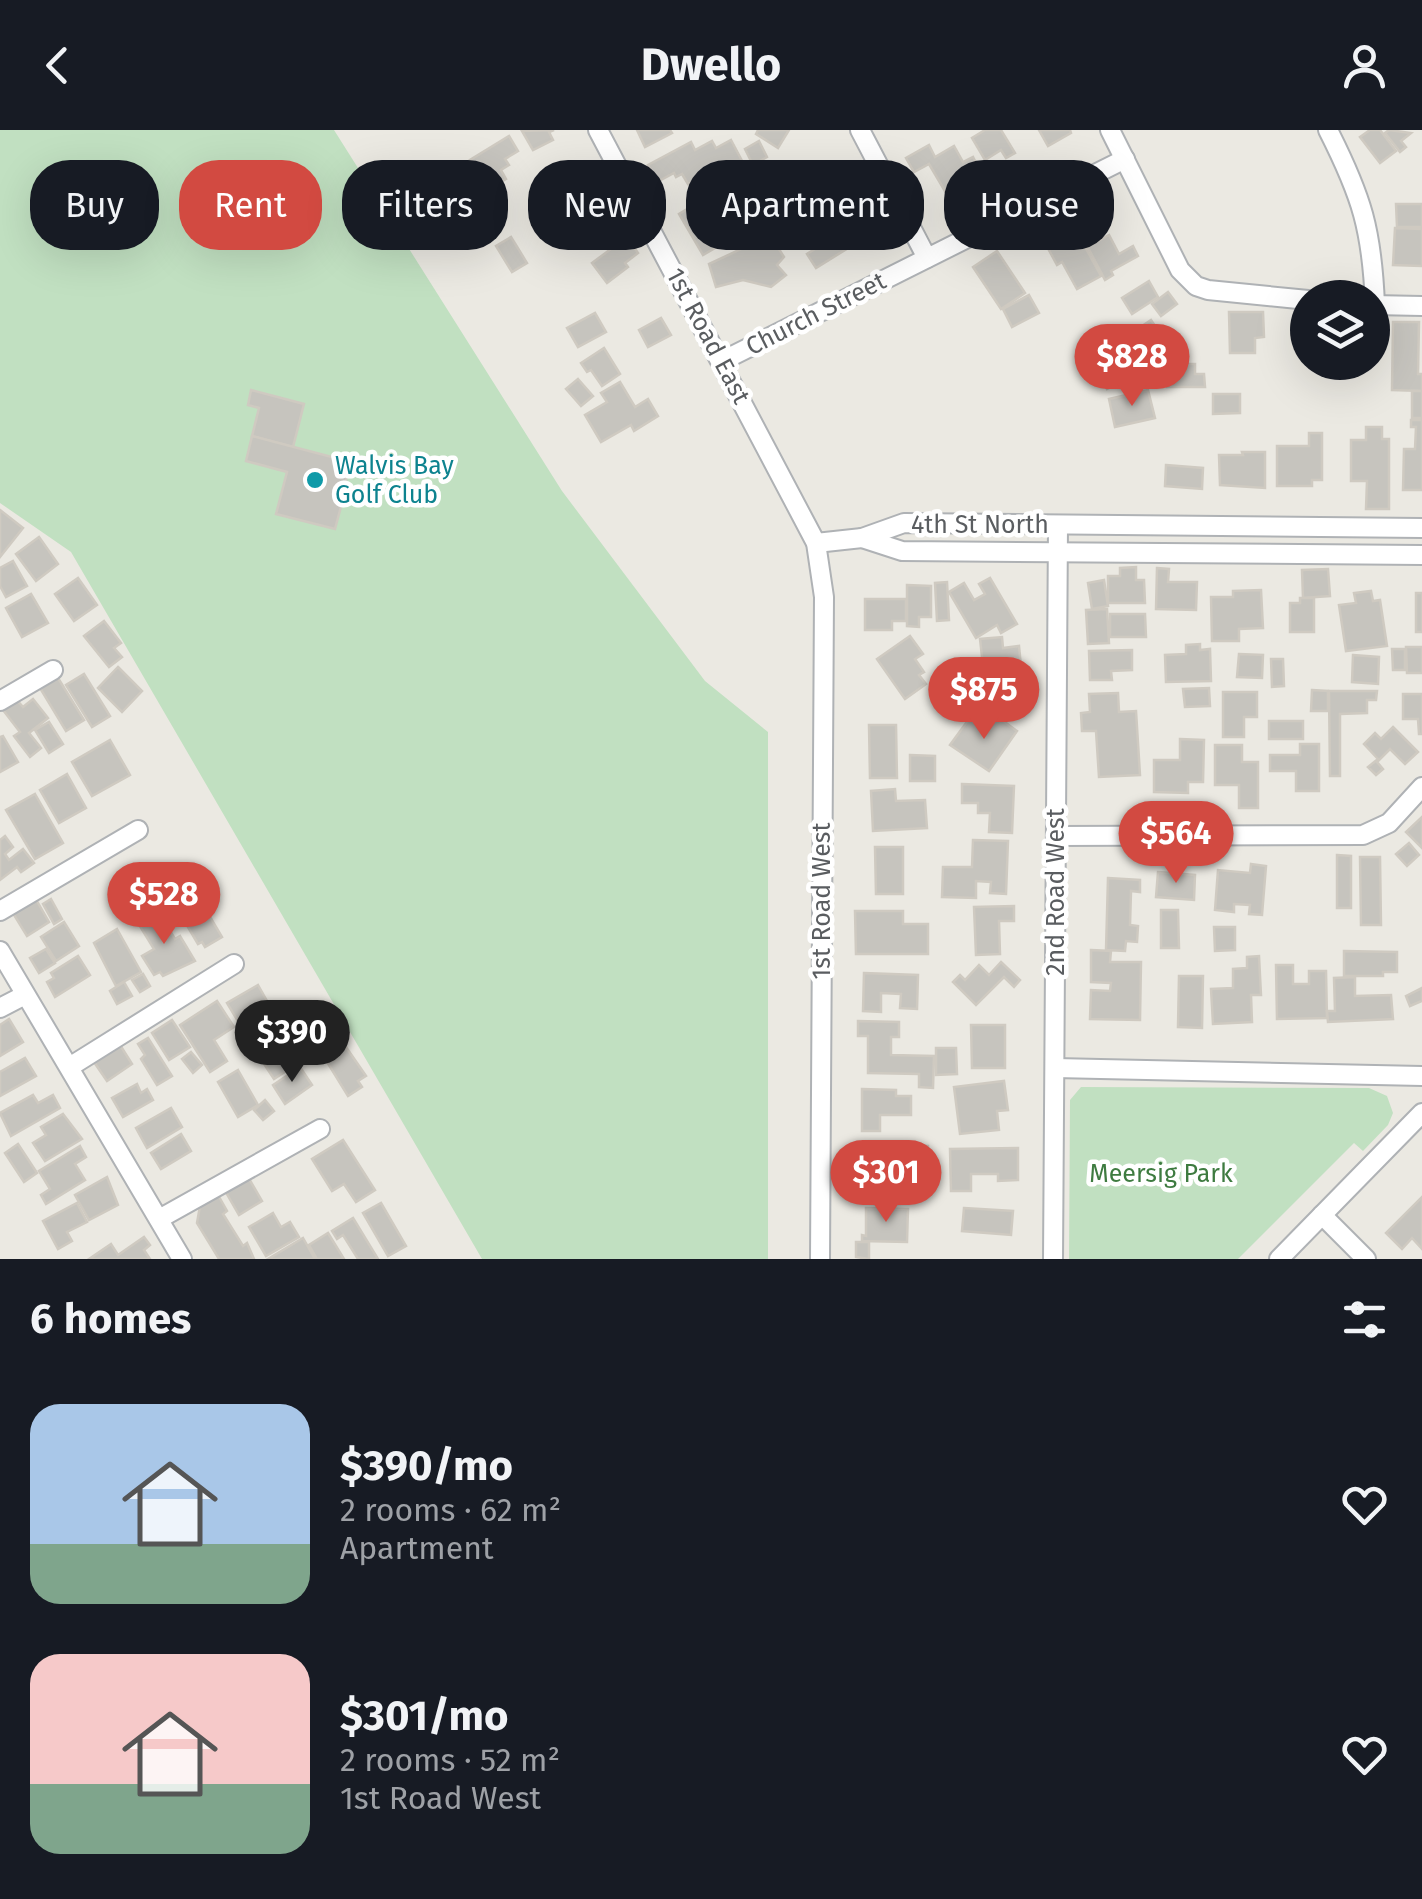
<!DOCTYPE html>
<meta charset="utf-8">
<style>
body{margin:0;font-family:"Fira Sans",sans-serif;background:#20242c;color:#f1f3f6;height:100vh;display:flex;flex-direction:column;font-size:38px;white-space:nowrap}
*{box-sizing:border-box;margin:0}
p{font-size:32px;color:#9ea1a6}
.icon{flex:none;width:55px;height:55px;fill:none;stroke:currentColor;stroke-width:2;stroke-linecap:round;stroke-linejoin:round}
.map{position:relative;height:1129px;overflow:hidden}
.sheet{display:flex;flex-direction:column;background:#171b24;flex:1}
.sheet>*{flex:none}
.banner{position:absolute;left:30px;top:30px;width:1362px;height:90px;display:flex;gap:20px}
.tools{position:absolute;left:1290px;top:150px;display:grid;gap:20px}
.tools a{display:grid;place-items:center;width:100px;height:100px;border-radius:50%;background:#171b24;box-shadow:0 10px 40px #0002;font-size:50px}
.price{position:absolute;translate:-50% -85px;padding:0 22px;border-radius:35px;background:#d24a41;color:#fff;font-size:32px;line-height:65px;filter:drop-shadow(0 2px 5px #0008)}
.price::after{content:'';position:absolute;left:50%;top:60px;width:30px;height:22px;margin-left:-15px;background:inherit;clip-path:polygon(0 0,100% 0,50% 100%)}
.price.current{background:#222;color:#fff}
ul{padding:0;list-style:none}
li{display:flex;align-items:center;gap:30px;height:250px;padding:0 30px}
li span{display:grid;place-items:center;flex:none;width:280px;height:200px;border-radius:30px;color:#555}
li>.icon{margin-inline-start:auto}
span .icon{width:120px;height:120px;fill:#fffc;stroke-width:1}
li b{font-size:42px}
h2{display:flex;justify-content:space-between;align-items:center;height:120px;padding:0 30px;font-size:42px}
.tag{padding:0 35px;border-radius:40px;background:#171b24;box-shadow:0 10px 40px #0002;font-size:35px;line-height:90px}
.tag.current{background:#d24a41;color:#fff}
header{display:flex;justify-content:space-between;align-items:center;height:130px;padding:0 30px;background:#171b24;font-size:45px;font-weight:700}
.map>svg:first-child{display:block}
.green{fill:#c1e0c1}
.building{fill:#c6c4be;stroke:#cfcac1;stroke-width:2.5}
.lines{fill:none;stroke-linecap:round;stroke-linejoin:round}
.street-casing{stroke:#afb2b5;stroke-width:22}
.street{stroke:#fff;stroke-width:18}
.culture-dot{fill:#0f9aa8;stroke:#fff;stroke-width:4}
.labels{text-anchor:middle;dominant-baseline:central;stroke-width:9;stroke-linejoin:round;paint-order:stroke}
.street-label{font-size:25px;fill:#5a5d60;stroke:#fff}
.culture-label{font-size:25px;fill:#0d838f;stroke:#fff;text-anchor:start}
.park-label{font-size:25px;fill:#3e7b40;stroke:#fff}
</style>
<header><svg class="icon" aria-label="back" viewBox="0 0 24 24"><path d="M15 5l-7 7 7 7"/></svg>Dwello<svg class="icon" aria-label="person" viewBox="0 0 24 24"><circle cx="12" cy="8" r="4"/><path d="M4 21q1-7 8-7t8 7"/></svg></header>
<div class="map">
<svg width="1422" height="1129" viewBox="0 0 1422 1129">
<rect width="100%" height="100%" fill="#ebe9e2"/>
<g class="green">
<polygon points="0,0 334,0 562,361 705,551 768,602 768,1129 482,1129 71,422 0,373"/>
<polygon points="1081,957 1369,958 1387,966 1393,983 1388,995 1363,1021 1354,1013 1238,1129 1069,1129 1070,970"/>
</g>
<g class="building">
<polygon points="554,0 549,2 553,10 533,20 522,1"/>
<polygon points="637,0 670,0 672,3 645,17"/>
<polygon points="758,0 789,0 778,18 756,4"/>
<polygon points="985,0 1001,0 1015,23 1006,28 1001,20 985,30 972,8"/>
<polygon points="1039,0 1070,0 1071,3 1048,16"/>
<polygon points="1370,0 1380,0 1396,21 1380,33 1360,7"/>
<polygon points="1389,0 1411,3 1401,11 1406,17 1400,22 1385,3"/>
<polygon points="509,6 518,21 505,29 509,35 501,40 506,49 488,59 470,30"/>
<polygon points="731,10 750,46 725,59 715,40 688,54 682,44 676,47 674,43 657,52 648,35 691,12 695,20 712,11 716,18"/>
<polygon points="759,11 767,27 753,35 745,19"/>
<polygon points="929,15 935,27 954,16 963,32 973,27 980,41 971,46 975,53 949,68 929,34 914,42 906,28"/>
<polygon points="830,36 837,46 820,59 812,49"/>
<polygon points="803,48 811,61 777,81 769,68"/>
<polygon points="714,63 739,104 703,125 679,84"/>
<polygon points="600,74 612,96 595,105 583,83"/>
<polygon points="1396,74 1422,74 1422,97 1397,97"/>
<polygon points="772,75 781,94 766,101 757,82"/>
<polygon points="831,76 843,96 827,106 815,86"/>
<polygon points="1066,82 1101,146 1077,159 1062,132 1057,135 1037,98"/>
<polygon points="1083,83 1098,111 1109,105 1119,124 1133,116 1138,126 1111,141 1113,145 1105,150 1073,89"/>
<polygon points="865,88 874,102 816,138 807,124"/>
<polygon points="1395,98 1422,99 1422,136 1393,135"/>
<polygon points="511,107 527,133 512,142 496,116"/>
<polygon points="627,107 638,123 625,133 628,137 607,153 592,133"/>
<polygon points="758,111 775,113 784,127 777,135 786,145 771,157 743,150 716,157 709,134"/>
<polygon points="997,121 1025,163 1001,179 973,137"/>
<polygon points="1149,151 1158,167 1132,184 1122,168"/>
<polygon points="1168,162 1177,174 1161,186 1152,174"/>
<polygon points="1029,165 1039,183 1012,197 1003,179"/>
<polygon points="1229,182 1263,182 1264,207 1255,208 1255,223 1230,223"/>
<polygon points="595,183 606,202 578,217 567,198"/>
<polygon points="661,188 671,205 648,217 639,200"/>
<polygon points="1151,190 1155,196 1148,201 1156,212 1142,222 1130,204"/>
<polygon points="1393,192 1419,192 1418,244 1422,244 1422,261 1392,260"/>
<polygon points="604,218 620,244 602,256 591,240 587,242 581,233"/>
<polygon points="1111,229 1122,251 1107,259 1096,237"/>
<polygon points="1166,234 1195,234 1195,244 1204,244 1205,257 1167,257"/>
<polygon points="578,249 593,266 581,276 566,259"/>
<polygon points="620,252 635,277 648,269 658,286 634,301 631,295 601,312 585,285 607,272 601,263"/>
<polygon points="251,260 304,274 293,317 252,306 259,278 248,275"/>
<polygon points="1148,260 1155,288 1115,297 1109,269"/>
<rect x="1412" y="261" width="10" height="27"/>
<polygon points="1213,264 1240,264 1240,283 1213,284"/>
<polygon points="1411,290 1422,290 1422,360 1403,360 1404,319 1415,319 1416,297 1411,297"/>
<polygon points="1366,297 1382,297 1382,309 1389,309 1389,379 1366,379 1367,351 1351,351 1351,310 1366,310"/>
<polygon points="1309,303 1322,303 1322,350 1312,350 1312,356 1277,356 1277,316 1309,316"/>
<polygon points="252,306 347,331 346,358 335,399 276,384 287,342 246,331"/>
<polygon points="1242,322 1265,322 1265,358 1220,355 1219,325 1243,325"/>
<polygon points="1166,335 1203,338 1202,359 1165,356"/>
<polygon points="0,380 23,398 0,427"/>
<polygon points="39,407 58,434 36,451 16,424"/>
<polygon points="13,431 27,456 6,467 0,456 0,438"/>
<polygon points="1136,437 1136,450 1144,450 1145,473 1108,473 1108,446 1120,446 1120,438"/>
<polygon points="1157,438 1169,439 1168,452 1197,452 1196,480 1156,479"/>
<polygon points="1328,439 1330,466 1303,468 1302,440"/>
<polygon points="78,448 97,475 74,491 55,464"/>
<polygon points="990,448 1017,494 1001,503 997,495 976,508 949,462 964,453 974,470 985,464 979,454"/>
<polygon points="1104,450 1108,476 1092,479 1088,453"/>
<polygon points="947,452 949,490 937,491 935,453"/>
<polygon points="907,455 931,456 931,487 919,487 919,497 907,496"/>
<polygon points="1261,460 1263,498 1239,499 1239,511 1212,511 1211,467 1233,467 1233,461"/>
<polygon points="1371,461 1373,471 1380,470 1387,516 1346,521 1339,475 1356,473 1354,463"/>
<rect x="1416" y="463" width="6" height="39"/>
<polygon points="31,464 48,493 22,507 6,478"/>
<polygon points="1300,468 1314,468 1314,502 1290,502 1290,473 1300,473"/>
<polygon points="865,469 906,469 906,491 892,491 892,500 865,500"/>
<polygon points="1107,479 1109,513 1088,514 1086,480"/>
<polygon points="1110,484 1145,484 1146,507 1110,507"/>
<polygon points="104,491 121,513 114,518 122,527 109,537 84,506"/>
<polygon points="910,506 923,524 915,529 924,542 919,545 926,554 905,569 877,529"/>
<polygon points="1002,507 1003,518 1019,516 1022,547 985,554 980,509"/>
<polygon points="1200,514 1200,520 1210,519 1211,551 1166,552 1165,525 1186,524 1186,515"/>
<polygon points="1406,517 1422,517 1422,543 1407,543"/>
<polygon points="1392,519 1405,519 1405,540 1393,540"/>
<polygon points="1132,520 1132,540 1111,541 1112,550 1090,550 1089,521"/>
<polygon points="1239,524 1263,525 1262,548 1237,547"/>
<polygon points="1353,525 1379,527 1378,554 1352,552"/>
<polygon points="1271,529 1283,529 1284,556 1272,557"/>
<polygon points="118,537 142,561 122,582 98,558"/>
<polygon points="84,544 110,586 92,597 66,555"/>
<polygon points="58,548 84,590 66,601 40,558"/>
<rect x="947" y="556" width="26" height="23"/>
<polygon points="1209,558 1210,576 1185,577 1183,559"/>
<polygon points="1312,560 1328,561 1328,581 1311,581"/>
<polygon points="1329,561 1377,561 1376,570 1367,570 1367,583 1340,584 1340,646 1330,646"/>
<polygon points="1223,562 1257,562 1257,587 1244,587 1244,607 1223,607"/>
<polygon points="1118,563 1119,582 1136,581 1140,645 1099,647 1096,601 1082,601 1081,583 1090,582 1089,564"/>
<polygon points="1403,564 1422,564 1422,604 1419,604 1418,589 1403,589"/>
<polygon points="16,569 23,577 33,569 48,588 29,603 41,618 30,627 14,606 20,602 3,580"/>
<polygon points="998,587 1017,601 989,641 950,615 969,589 987,601"/>
<rect x="1269" y="591" width="34" height="18"/>
<polygon points="49,592 63,614 49,623 35,600"/>
<polygon points="869,595 896,595 897,648 870,648"/>
<polygon points="1393,597 1418,622 1405,634 1390,619 1377,632 1383,639 1376,645 1368,637 1378,629 1364,614 1375,603 1381,609"/>
<polygon points="3,606 18,632 0,642 0,607"/>
<polygon points="1180,609 1204,610 1203,652 1188,652 1188,663 1154,662 1154,630 1180,630"/>
<polygon points="110,610 130,645 92,666 72,632"/>
<polygon points="1300,614 1319,614 1319,661 1296,661 1296,641 1270,641 1270,625 1300,625"/>
<polygon points="1215,615 1242,615 1242,632 1258,632 1258,678 1239,678 1239,655 1215,655"/>
<polygon points="910,625 935,626 935,651 910,651"/>
<polygon points="67,644 86,678 59,693 40,660"/>
<polygon points="962,654 1014,656 1012,703 989,702 990,683 978,683 978,673 962,673"/>
<polygon points="895,659 896,671 925,670 927,698 873,701 871,661"/>
<polygon points="35,664 63,713 35,729 6,680"/>
<polygon points="1422,687 1422,718 1406,702"/>
<polygon points="5,706 13,717 5,724 9,730 23,719 34,733 21,742 17,737 0,750 0,710"/>
<polygon points="973,710 1008,711 1006,764 990,763 991,752 976,751 976,768 942,767 943,737 972,737"/>
<polygon points="1409,713 1419,725 1407,736 1396,724"/>
<polygon points="875,717 903,717 903,764 876,764"/>
<polygon points="1337,725 1351,726 1351,778 1337,778"/>
<polygon points="1360,727 1380,727 1381,795 1361,795"/>
<polygon points="1251,734 1266,736 1262,785 1249,784 1250,775 1234,774 1234,782 1215,780 1218,740 1250,743"/>
<polygon points="1158,742 1195,745 1194,770 1156,767"/>
<polygon points="1108,748 1140,750 1140,762 1131,761 1130,795 1138,796 1137,812 1126,811 1125,821 1106,820"/>
<polygon points="193,758 222,807 205,817 202,812 198,814 182,787 186,785 176,768"/>
<polygon points="34,766 49,792 27,806 11,780"/>
<polygon points="51,769 62,789 54,794 43,774"/>
<polygon points="1014,776 1014,791 999,791 1000,824 976,825 974,777"/>
<polygon points="1161,780 1178,780 1179,818 1161,818"/>
<polygon points="158,781 175,809 180,806 195,831 163,846 160,842 154,845 142,826 154,819 138,793"/>
<polygon points="855,781 903,781 903,794 928,794 928,824 856,824"/>
<polygon points="64,792 79,816 56,831 41,807"/>
<polygon points="1214,797 1235,797 1235,820 1215,821"/>
<polygon points="117,799 141,842 116,856 94,813"/>
<polygon points="46,819 55,833 39,843 30,828"/>
<polygon points="1091,820 1111,821 1110,832 1141,832 1140,890 1090,889 1091,860 1110,861 1111,853 1091,852"/>
<polygon points="1344,821 1397,822 1397,842 1383,842 1383,846 1344,846"/>
<polygon points="78,826 90,845 55,867 47,852 54,848 51,843"/>
<polygon points="1259,826 1261,865 1251,865 1252,892 1213,894 1211,859 1233,858 1233,839 1247,838 1247,827"/>
<polygon points="1001,832 1020,850 1014,857 1004,847 976,875 953,852 960,845 965,850 979,835 989,845"/>
<polygon points="1276,835 1293,835 1293,854 1309,854 1309,841 1326,841 1327,888 1277,889"/>
<polygon points="864,843 918,845 917,879 900,878 901,864 881,863 881,882 863,881"/>
<polygon points="143,844 150,856 140,862 132,850"/>
<polygon points="1179,846 1203,846 1202,898 1178,897"/>
<polygon points="1355,847 1355,866 1391,865 1393,889 1328,892 1327,881 1335,881 1334,848"/>
<polygon points="124,852 132,866 117,874 110,861"/>
<polygon points="258,855 271,878 259,885 264,892 245,903 227,873"/>
<polygon points="1422,858 1422,871 1410,876 1406,866"/>
<polygon points="217,871 234,897 214,910 227,931 210,942 180,895"/>
<polygon points="9,889 23,912 0,926 0,895"/>
<polygon points="172,890 190,917 169,930 152,903"/>
<polygon points="858,891 899,892 899,907 891,907 891,925 934,926 933,958 919,957 919,944 868,943 868,906 858,906"/>
<polygon points="330,894 366,946 358,951 362,957 348,966 311,906"/>
<polygon points="971,895 1005,895 1005,938 972,938"/>
<polygon points="278,905 297,934 274,949 255,920"/>
<polygon points="148,908 172,946 157,955 141,929 145,925 138,914"/>
<polygon points="120,915 132,934 107,951 94,932"/>
<polygon points="936,918 956,918 957,944 936,945"/>
<polygon points="191,922 202,935 193,943 182,929"/>
<polygon points="25,928 36,946 0,966 0,942"/>
<polygon points="300,937 312,955 285,974 273,955"/>
<polygon points="238,940 258,975 238,987 218,952"/>
<polygon points="1004,951 1008,980 997,981 999,1000 960,1004 954,957"/>
<polygon points="137,954 141,963 147,959 153,970 123,987 112,968"/>
<polygon points="862,959 896,960 896,966 911,966 911,985 880,985 880,1001 862,1001"/>
<polygon points="33,965 38,973 53,965 60,978 11,1006 0,983"/>
<polygon points="265,970 274,981 263,990 254,980"/>
<polygon points="171,978 182,997 147,1018 136,998"/>
<polygon points="63,984 82,1009 45,1031 33,1013 46,1005 41,997"/>
<polygon points="181,1004 191,1021 161,1039 151,1023"/>
<polygon points="343,1010 375,1060 356,1072 344,1054 332,1061 312,1029"/>
<polygon points="18,1014 37,1043 24,1052 5,1023"/>
<polygon points="857,1014 928,1016 927,1063 910,1062 911,1039 886,1038 885,1052 868,1051 869,1034 856,1033"/>
<polygon points="80,1016 86,1027 75,1034 85,1050 46,1074 41,1065 50,1059 39,1041"/>
<polygon points="1018,1018 1018,1050 998,1051 998,1044 971,1044 971,1061 951,1061 950,1019"/>
<polygon points="107,1047 118,1075 89,1090 75,1065"/>
<polygon points="248,1047 262,1071 239,1085 220,1052"/>
<polygon points="218,1065 227,1081 223,1084 243,1116 247,1113 254,1129 219,1129 197,1093 200,1076"/>
<polygon points="1422,1067 1422,1119 1412,1108 1402,1119 1386,1103"/>
<polygon points="77,1073 87,1092 67,1102 72,1111 58,1119 43,1091"/>
<polygon points="381,1073 406,1116 388,1126 363,1083"/>
<polygon points="866,1078 908,1079 907,1112 862,1111 862,1105 866,1106"/>
<polygon points="964,1078 1013,1081 1011,1105 962,1101"/>
<polygon points="273,1083 281,1097 290,1092 299,1107 266,1126 249,1097"/>
<polygon points="353,1088 378,1129 358,1129 343,1105 337,1109 332,1101"/>
<polygon points="328,1103 344,1129 317,1129 309,1115"/>
<polygon points="144,1107 150,1115 144,1120 150,1129 89,1129 111,1114 118,1125"/>
<polygon points="303,1108 315,1129 268,1129"/>
<polygon points="856,1112 869,1112 869,1129 856,1127"/>
</g>
<g class="lines">
<g class="street-casing">
<g id="street">
<polyline points="598,0 816,413 824,467 820,1129"/>
<polyline points="860,0 927,128"/>
<polyline points="1110,0 1180,140 1196,156 1208,160 1308,170"/>
<path d="M1328,0C1362,67 1372,100 1375,175"/>
<polyline points="1372,175 1422,176"/>
<polyline points="722,231 1125,29"/>
<polyline points="862,408 902,421 1422,425"/>
<polyline points="816,413 862,408 904,393 1422,398"/>
<polyline points="0,571 53,540"/>
<polyline points="1057,706 1363,705 1389,693 1422,657"/>
<polyline points="0,781 138,700"/>
<polyline points="0,821 182,1129"/>
<polyline points="0,878 25,865"/>
<polyline points="71,936 234,834"/>
<polyline points="1055,938 1422,946"/>
<polyline points="1322,1085 1366,1129"/>
<polyline points="159,1089 320,999"/>
<polyline points="1053,1129 1058,395"/>
<polyline points="1279,1129 1422,983"/>
</g>
</g>
<use href="#street" class="street"/>
</g>
<circle class="culture-dot" cx="315" cy="350" r="10"/>
<g class="labels">
<g class="street-label">
<text transform="translate(816 184) rotate(-27)">Church Street</text>
<text transform="translate(708 206) rotate(62)">1st Road East</text>
<text x="980" y="395">4th St North</text>
<text transform="translate(1056 762) rotate(-90)">2nd Road West</text>
<text transform="translate(822 771) rotate(-90)">1st Road West</text>
</g>
<g class="culture-label">
<text x="335" y="336">Walvis Bay<tspan x="335" dy="29">Golf Club</tspan></text>
</g>
<g class="park-label">
<text x="1161" y="1044">Meersig Park</text>
</g>
</g>
</svg>
<div class="tools">
<a><svg class="icon" aria-label="layers" viewBox="0 0 24 24"><path d="M12 4l9 5-9 5-9-5zM3 14l9 5 9-5"/></svg></a>
</div>
<b class="price" style="left:1132px;top:279px">$828</b>
<b class="price" style="left:984px;top:612px">$875</b>
<b class="price" style="left:1176px;top:756px">$564</b>
<b class="price" style="left:164px;top:817px">$528</b>
<b class="price current" style="left:292px;top:955px">$390</b>
<b class="price" style="left:886px;top:1095px">$301</b>
<div class="banner">
<a class="tag">Buy</a>
<a class="tag current">Rent</a>
<a class="tag">Filters</a>
<a class="tag">New</a>
<a class="tag">Apartment</a>
<a class="tag">House</a>
</div>
</div>
<section class="sheet">
<h2>6 homes<svg class="icon" aria-label="filters" viewBox="0 0 24 24"><path d="M4 7h16M4 17h16"/><circle cx="9" cy="7" r="2"/><circle cx="15" cy="17" r="2"/></svg></h2>
<ul>
<li><span style="background:linear-gradient(#a9c7e8 70%,#7fa58c 0)"><svg class="icon" aria-label="home" viewBox="0 0 24 24"><path d="M3 11l9-7 9 7M6 9v11h12V9"/></svg></span><div><b>$390/mo</b><p>2 rooms · 62 m²</p><p>Apartment</p></div><svg class="icon" aria-label="heart" viewBox="0 0 24 24"><path d="M12 20l-8-8c-3-5 5-10 8-4 3-6 11-1 8 4z"/></svg></li>
<li><span style="background:linear-gradient(#f6c9c9 65%,#7fa58c 0)"><svg class="icon" aria-label="home" viewBox="0 0 24 24"><path d="M3 11l9-7 9 7M6 9v11h12V9"/></svg></span><div><b>$301/mo</b><p>2 rooms · 52 m²</p><p>1st Road West</p></div><svg class="icon" aria-label="heart" viewBox="0 0 24 24"><path d="M12 20l-8-8c-3-5 5-10 8-4 3-6 11-1 8 4z"/></svg></li>
</ul>
</section>
